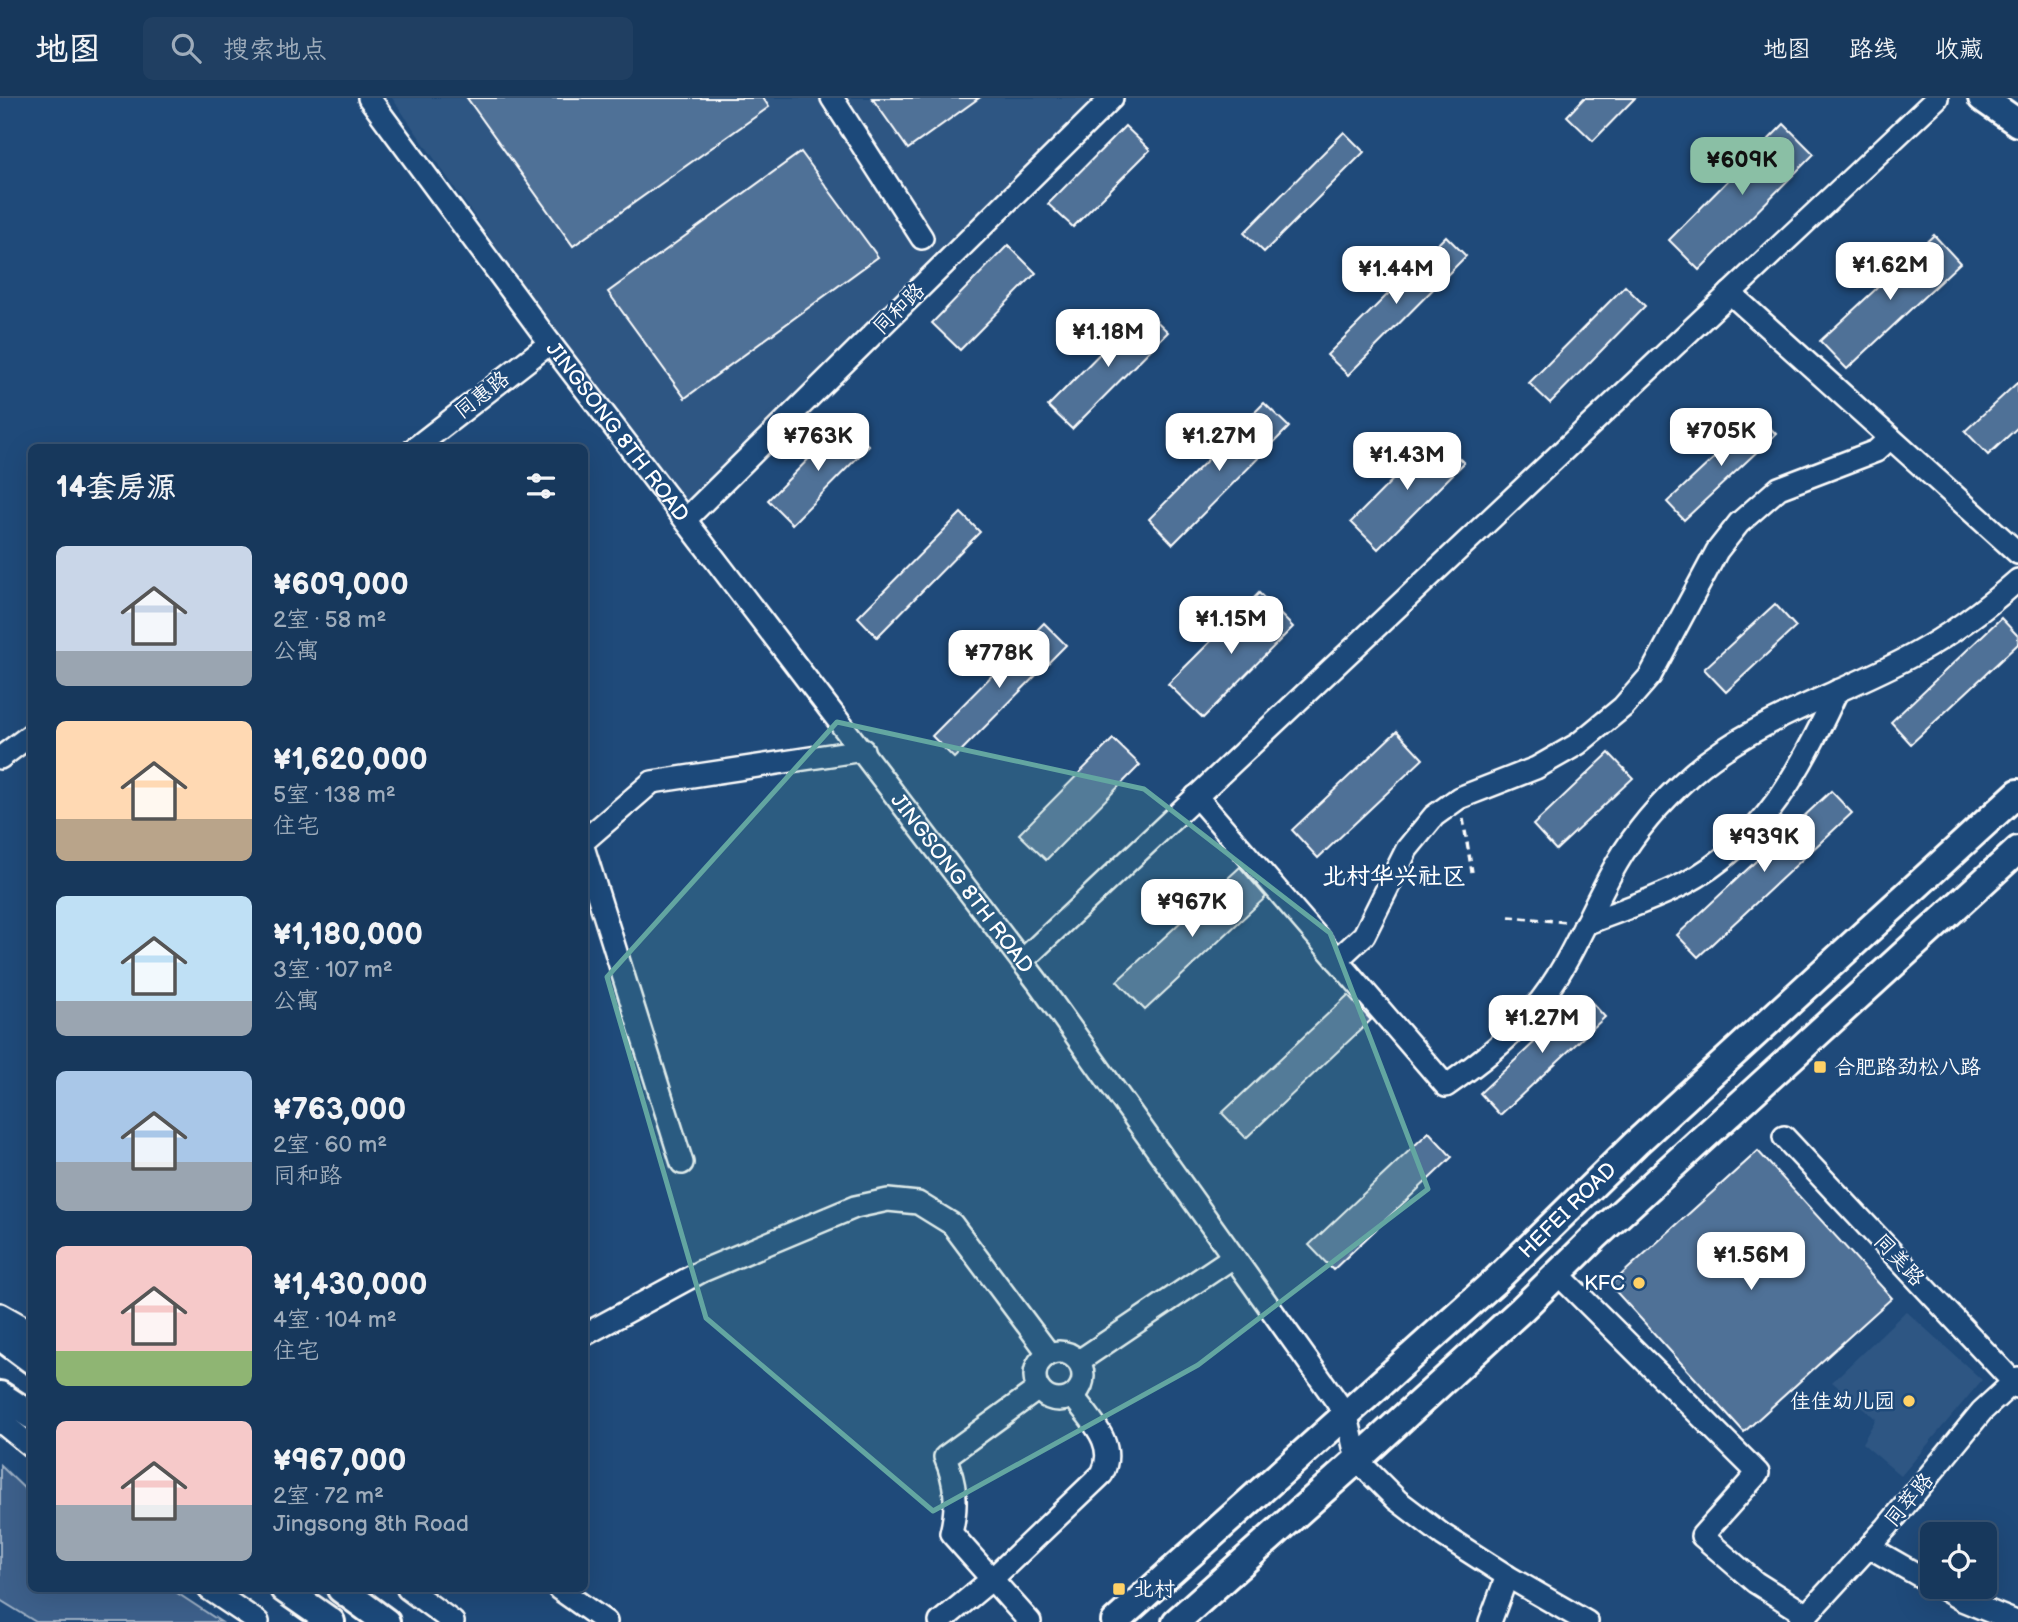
<!DOCTYPE html>
<html lang="zh">
<meta charset="utf-8">
<style>
body{margin:0;font-family:"Balsamiq Sans","LXGW WenKai TC",sans-serif;background:#203f62;color:#f1f3f6;height:100vh;display:flex;flex-direction:column;font-size:26px;white-space:nowrap}
*{box-sizing:border-box;margin:0}
p{font-size:23px;color:#9eacbb}
.icon{flex:none;width:38px;height:38px;fill:none;stroke:currentColor;stroke-width:2;stroke-linecap:round;stroke-linejoin:round}
.map{position:relative;flex:1;overflow:hidden}
.details{position:absolute;left:28px;top:346px;width:560px;height:1148px;display:flex;flex-direction:column;background:#17385c;border-radius:10px;box-shadow:0 7px 28px #0002,0 0 0 2px #365272}
.details>*{flex:none}
.fabs{position:absolute;left:1920px;top:1424px;display:grid;gap:14px}
.fabs a{display:grid;place-items:center;width:77px;height:77px;border-radius:10px;background:#17385c;box-shadow:0 7px 28px #0002,0 0 0 2px #365272;font-size:35px}
.price{position:absolute;translate:-50% -60px;padding:0 16px;border-radius:14px;background:#fff;color:#222;font-size:23px;line-height:46px;filter:drop-shadow(0 2px 4px #0008)}
.price::after{content:'';position:absolute;left:50%;top:42px;width:21px;height:16px;margin-left:-10px;background:inherit;clip-path:polygon(0 0,100% 0,50% 100%)}
.price.selected{background:#8abfa5;color:#111}
ul{padding:0;list-style:none}
li{display:flex;align-items:center;gap:21px;height:175px;padding:0 28px}
li span{display:grid;place-items:center;flex:none;width:196px;height:140px;border-radius:10px;color:#555}
li>.icon{margin-inline-start:auto}
span .icon{width:84px;height:84px;fill:#fffc;stroke-width:1}
li b{font-size:30px}
h2{display:flex;justify-content:space-between;align-items:center;height:84px;padding:0 28px;font-size:30px}
header{display:flex;align-items:center;gap:42px;box-sizing:border-box;height:98px;padding:0 35px;background:#17385c;border-bottom:2px solid #365272}
header strong{font-size:33px}
nav{display:flex;gap:38px;margin-inline-start:auto;font-size:24px}
.search{width:490px;height:63px;background:#203f62;display:flex;align-items:center;gap:18px;box-sizing:border-box;padding:0 24px;border-radius:10px;color:#9eacbb;font-size:26px}
.map>svg:first-child{display:block}
.built{fill:#2e5683}
.green{fill:#3c618b;stroke:#9eb0c5;stroke-width:2}
.building{fill:#507197;stroke:#fff;stroke-width:2}
.lines{fill:none;stroke-linecap:round;stroke-linejoin:round}
.minor-casing{stroke:#fff;stroke-width:26}
.major-casing{stroke:#fff;stroke-width:32}
.path{stroke:#fff;stroke-width:3.5;stroke-dasharray:7 5;stroke-linecap:butt}
.minor{stroke:#1f4a7a;stroke-width:21}
.major{stroke:#1f4a7a;stroke-width:26}
.marked{fill:#63a6a1;fill-opacity:0.2;stroke:#63a6a1;stroke-width:5;stroke-linejoin:round}
.poi-dot{fill:#ffd166;stroke:#1f4a7a;stroke-width:2.5}
.labels{text-anchor:middle;dominant-baseline:central;stroke-width:5;stroke-linejoin:round;paint-order:stroke}
.street-label{font-size:21px;fill:#fff;stroke:#1f4a7a}
.poi-label{font-size:21px;fill:#fff;stroke:#1f4a7a;text-anchor:start}
.quarter-label{font-size:24px;font-weight:bold;fill:#fff;stroke:#1f4a7a}
</style>
<header>
<strong>地图</strong>
<div class="search"><svg class="icon" aria-label="search" viewBox="0 0 24 24"><circle cx="10" cy="10" r="6"/><path d="M15 15l6 6"/></svg>搜索地点</div>
<nav><a>地图</a><a>路线</a><a>收藏</a></nav>
</header>
<div class="map">
<svg width="2018" height="1524" viewBox="0 0 2018 1524">
<rect width="100%" height="100%" fill="#1f4a7a"/>
<filter id="ink" filterUnits="userSpaceOnUse"><feTurbulence type="fractalNoise" baseFrequency=".0143" numOctaves="2"/><feDisplacementMap in="SourceGraphic" scale="14" xChannelSelector="R" yChannelSelector="G"/><feConvolveMatrix kernelMatrix="1 2 1 2 8 2 1 2 1" color-interpolation-filters="sRGB"/></filter>
<g filter="url(#ink)">
<g class="built">
<polygon points="392,0 1112,0 686,421"/>
<polygon points="1906,1213 1982,1282 1901,1378 1862,1345 1876,1321 1832,1284"/>
</g>
<polygon class="green" points="0,1367 31,1397 32,1491 171,1491 221,1524 36,1524 0,1502"/>
<g class="building">
<polygon points="467,0 763,0 769,9 573,148"/>
<polygon points="872,0 979,0 908,51"/>
<polygon points="1584,0 1635,0 1593,43 1567,18"/>
<polygon points="1784,26 1814,56 1699,172 1669,142"/>
<polygon points="1125,28 1150,52 1073,129 1048,106"/>
<polygon points="1344,34 1364,54 1264,154 1244,135"/>
<polygon points="801,54 878,159 685,300 608,194"/>
<polygon points="1934,137 1960,165 1847,271 1820,243"/>
<polygon points="1446,138 1466,158 1348,277 1327,257"/>
<polygon points="1008,147 1036,175 960,252 932,225"/>
<polygon points="1625,188 1645,208 1550,305 1529,285"/>
<polygon points="1144,211 1168,234 1072,331 1048,308"/>
<polygon points="2018,284 2018,329 1988,357 1965,333"/>
<polygon points="1264,305 1289,329 1173,446 1149,421"/>
<polygon points="1759,318 1776,336 1684,422 1667,404"/>
<polygon points="845,324 869,348 792,426 768,402"/>
<polygon points="1436,338 1464,365 1378,451 1351,424"/>
<polygon points="961,415 980,434 877,539 858,519"/>
<polygon points="1259,495 1293,529 1203,620 1168,586"/>
<polygon points="1775,506 1796,529 1726,594 1704,571"/>
<polygon points="2001,520 2018,538 2018,546 1911,646 1891,624"/>
<polygon points="1044,525 1066,547 954,660 932,638"/>
<polygon points="1397,633 1423,661 1318,760 1292,732"/>
<polygon points="1113,641 1140,667 1046,762 1019,736"/>
<polygon points="1609,655 1633,680 1556,752 1533,727"/>
<polygon points="1831,693 1852,715 1698,859 1677,837"/>
<polygon points="1240,769 1266,799 1145,912 1117,883"/>
<polygon points="1348,897 1371,922 1246,1040 1222,1015"/>
<polygon points="1585,897 1605,919 1500,1017 1480,995"/>
<polygon points="1429,1034 1452,1059 1333,1172 1309,1147"/>
<polygon points="1758,1053 1892,1200 1744,1334 1610,1187"/>
</g>
<g class="lines">
<g class="minor-casing">
<g id="minor">
<path id="s1" d="M369,0L550,245L1037,883L1347,1318L1357,1362L1397,1402L1443,1437L1507,1478L1587,1524"/>
<polyline points="832,0 922,140"/>
<polyline points="1730,195 2018,455"/>
<polyline points="415,350 550,245"/>
<polyline points="686,421 1112,0"/>
<polyline points="0,660 32,636"/>
<path d="M1196,698L1446,988C1477,966 1509,942 1533,912C1570,869 1589,813 1617,765C1636,732 1664,701 1692,676C1757,619 1841,597 1915,556C1952,536 1986,510 2018,482"/>
<polyline points="584,743 652,684 863,652"/>
<polyline points="584,752 682,1065"/>
<path d="M1585,826C1619,813 1653,802 1684,786C1763,744 1802,670 1837,593"/>
<polyline points="1337,862 1364,837 1407,751 1434,718 1459,700 1536,670 1578,646 1623,609 1650,578 1717,453 1739,425 1779,390 1876,353 1890,340"/>
<polyline points="1022,863 1937,0"/>
<polyline points="1784,1039 2018,1289"/>
<polyline points="1558,1176 1758,1375 1702,1438 1755,1484 1807,1517"/>
<polyline points="0,1216 32,1234"/>
<polyline points="584,1237 702,1173 855,1109 888,1102 918,1105 952,1126 1049,1256"/>
<circle cx="1059" cy="1278" r="24"/>
<polyline points="1079,1263 1233,1159"/>
<polyline points="0,1323 32,1349"/>
<polyline points="1869,1449 1932,1485"/>
<polyline points="1940,1489 1962,1502 2016,1524"/>
<polyline points="209,1491 258,1524"/>
<polyline points="408,1491 453,1524"/>
<polyline points="559,1491 606,1524"/>
<path d="M940,1524L992,1481L1102,1376C1118,1346 1090,1322 1073,1298"/>
<path d="M1030,1524L951,1435C958,1407 956,1385 945,1359L1038,1291"/>
<polyline points="1490,1524 1507,1478"/>
<polyline points="1800,1524 1887,1429 1982,1313 2018,1280"/>
</g>
</g>
<g class="major-casing">
<g id="major">
<polyline points="1982,0 2018,25"/>
<polyline points="0,1238 32,1262"/>
<polyline points="0,1297 32,1318"/>
<polyline points="284,1491 331,1524"/>
<polyline points="341,1491 386,1524"/>
<path id="s2" d="M1115,1524L1496,1182L1636,1045L2018,695"/>
<polyline points="1176,1524 1357,1362 1522,1211 1595,1139 2018,752"/>
</g>
</g>
<g class="path">
<polyline points="1463,721 1472,774"/>
<polyline points="1509,819 1567,824"/>
</g>
<use href="#minor" class="minor"/>
<use href="#major" class="major"/>
</g>
</g>
<path class="marked" d="M837,624L1144,691L1330,835L1428,1091L1198,1267L933,1413L706,1220L607,879Z"/>
<g class="poi-dot">
<rect x="1813" y="962" width="14" height="14" rx="3.5"/>
<circle cx="1639" cy="1185" r="7"/>
<circle cx="1909" cy="1303" r="7"/>
<rect x="1112" y="1484" width="14" height="14" rx="3.5"/>
</g>
<g class="labels">
<g class="street-label">
<text transform="translate(899 211) rotate(-45)">同和路</text>
<text transform="translate(482 297) rotate(-38)">同惠路</text>
<text stroke="none"><textPath href="#s1" startOffset="416">JINGSONG 8TH ROAD</textPath></text>
<text stroke="none"><textPath href="#s1" startOffset="984">JINGSONG 8TH ROAD</textPath></text>
<text stroke="none"><textPath href="#s2" startOffset="612">HEFEI ROAD</textPath></text>
<text transform="translate(1899 1162) rotate(47)">同美路</text>
<text transform="translate(1909 1402) rotate(-50)">同萃路</text>
</g>
<g class="poi-label">
<text x="1834" y="969">合肥路劲松八路</text>
<text x="1625" y="1185" text-anchor="end">KFC</text>
<text x="1895" y="1303" text-anchor="end">佳佳幼儿园</text>
<text x="1133" y="1491">北村</text>
</g>
<g class="quarter-label">
<text x="1394" y="778">北村华兴社区</text>
</g>
</g>
</svg>
<div class="fabs">
<a><svg class="icon" aria-label="locate" viewBox="0 0 24 24"><circle cx="12" cy="12" r="6"/><path d="M12 2v4M12 18v4M2 12h4M18 12h4"/></svg></a>
</div>
<b class="price selected" style="left:1742px;top:99px">¥609K</b>
<b class="price" style="left:1890px;top:204px">¥1.62M</b>
<b class="price" style="left:1396px;top:208px">¥1.44M</b>
<b class="price" style="left:1108px;top:271px">¥1.18M</b>
<b class="price" style="left:1721px;top:370px">¥705K</b>
<b class="price" style="left:818px;top:375px">¥763K</b>
<b class="price" style="left:1219px;top:375px">¥1.27M</b>
<b class="price" style="left:1407px;top:394px">¥1.43M</b>
<b class="price" style="left:1231px;top:558px">¥1.15M</b>
<b class="price" style="left:999px;top:592px">¥778K</b>
<b class="price" style="left:1764px;top:776px">¥939K</b>
<b class="price" style="left:1192px;top:841px">¥967K</b>
<b class="price" style="left:1542px;top:957px">¥1.27M</b>
<b class="price" style="left:1751px;top:1194px">¥1.56M</b>
<section class="details">
<h2>14套房源<svg class="icon" aria-label="filters" viewBox="0 0 24 24"><path d="M4 7h16M4 17h16"/><circle cx="9" cy="7" r="2"/><circle cx="15" cy="17" r="2"/></svg></h2>
<ul>
<li><span style="background:linear-gradient(#c9d6e8 75%,#9aa5b1 0)"><svg class="icon" aria-label="home" viewBox="0 0 24 24"><path d="M3 11l9-7 9 7M6 9v11h12V9"/></svg></span><div><b>¥609,000</b><p>2室 · 58 m²</p><p>公寓</p></div></li>
<li><span style="background:linear-gradient(#ffd9b3 70%,#b9a48a 0)"><svg class="icon" aria-label="home" viewBox="0 0 24 24"><path d="M3 11l9-7 9 7M6 9v11h12V9"/></svg></span><div><b>¥1,620,000</b><p>5室 · 138 m²</p><p>住宅</p></div></li>
<li><span style="background:linear-gradient(#bfe0f5 75%,#9aa5b1 0)"><svg class="icon" aria-label="home" viewBox="0 0 24 24"><path d="M3 11l9-7 9 7M6 9v11h12V9"/></svg></span><div><b>¥1,180,000</b><p>3室 · 107 m²</p><p>公寓</p></div></li>
<li><span style="background:linear-gradient(#a9c7e8 65%,#9aa5b1 0)"><svg class="icon" aria-label="home" viewBox="0 0 24 24"><path d="M3 11l9-7 9 7M6 9v11h12V9"/></svg></span><div><b>¥763,000</b><p>2室 · 60 m²</p><p>同和路</p></div></li>
<li><span style="background:linear-gradient(#f6c9c9 75%,#8fb573 0)"><svg class="icon" aria-label="home" viewBox="0 0 24 24"><path d="M3 11l9-7 9 7M6 9v11h12V9"/></svg></span><div><b>¥1,430,000</b><p>4室 · 104 m²</p><p>住宅</p></div></li>
<li><span style="background:linear-gradient(#f6c9c9 60%,#9aa5b1 0)"><svg class="icon" aria-label="home" viewBox="0 0 24 24"><path d="M3 11l9-7 9 7M6 9v11h12V9"/></svg></span><div><b>¥967,000</b><p>2室 · 72 m²</p><p>Jingsong 8th Road</p></div></li>
</ul>
</section>
</div>
